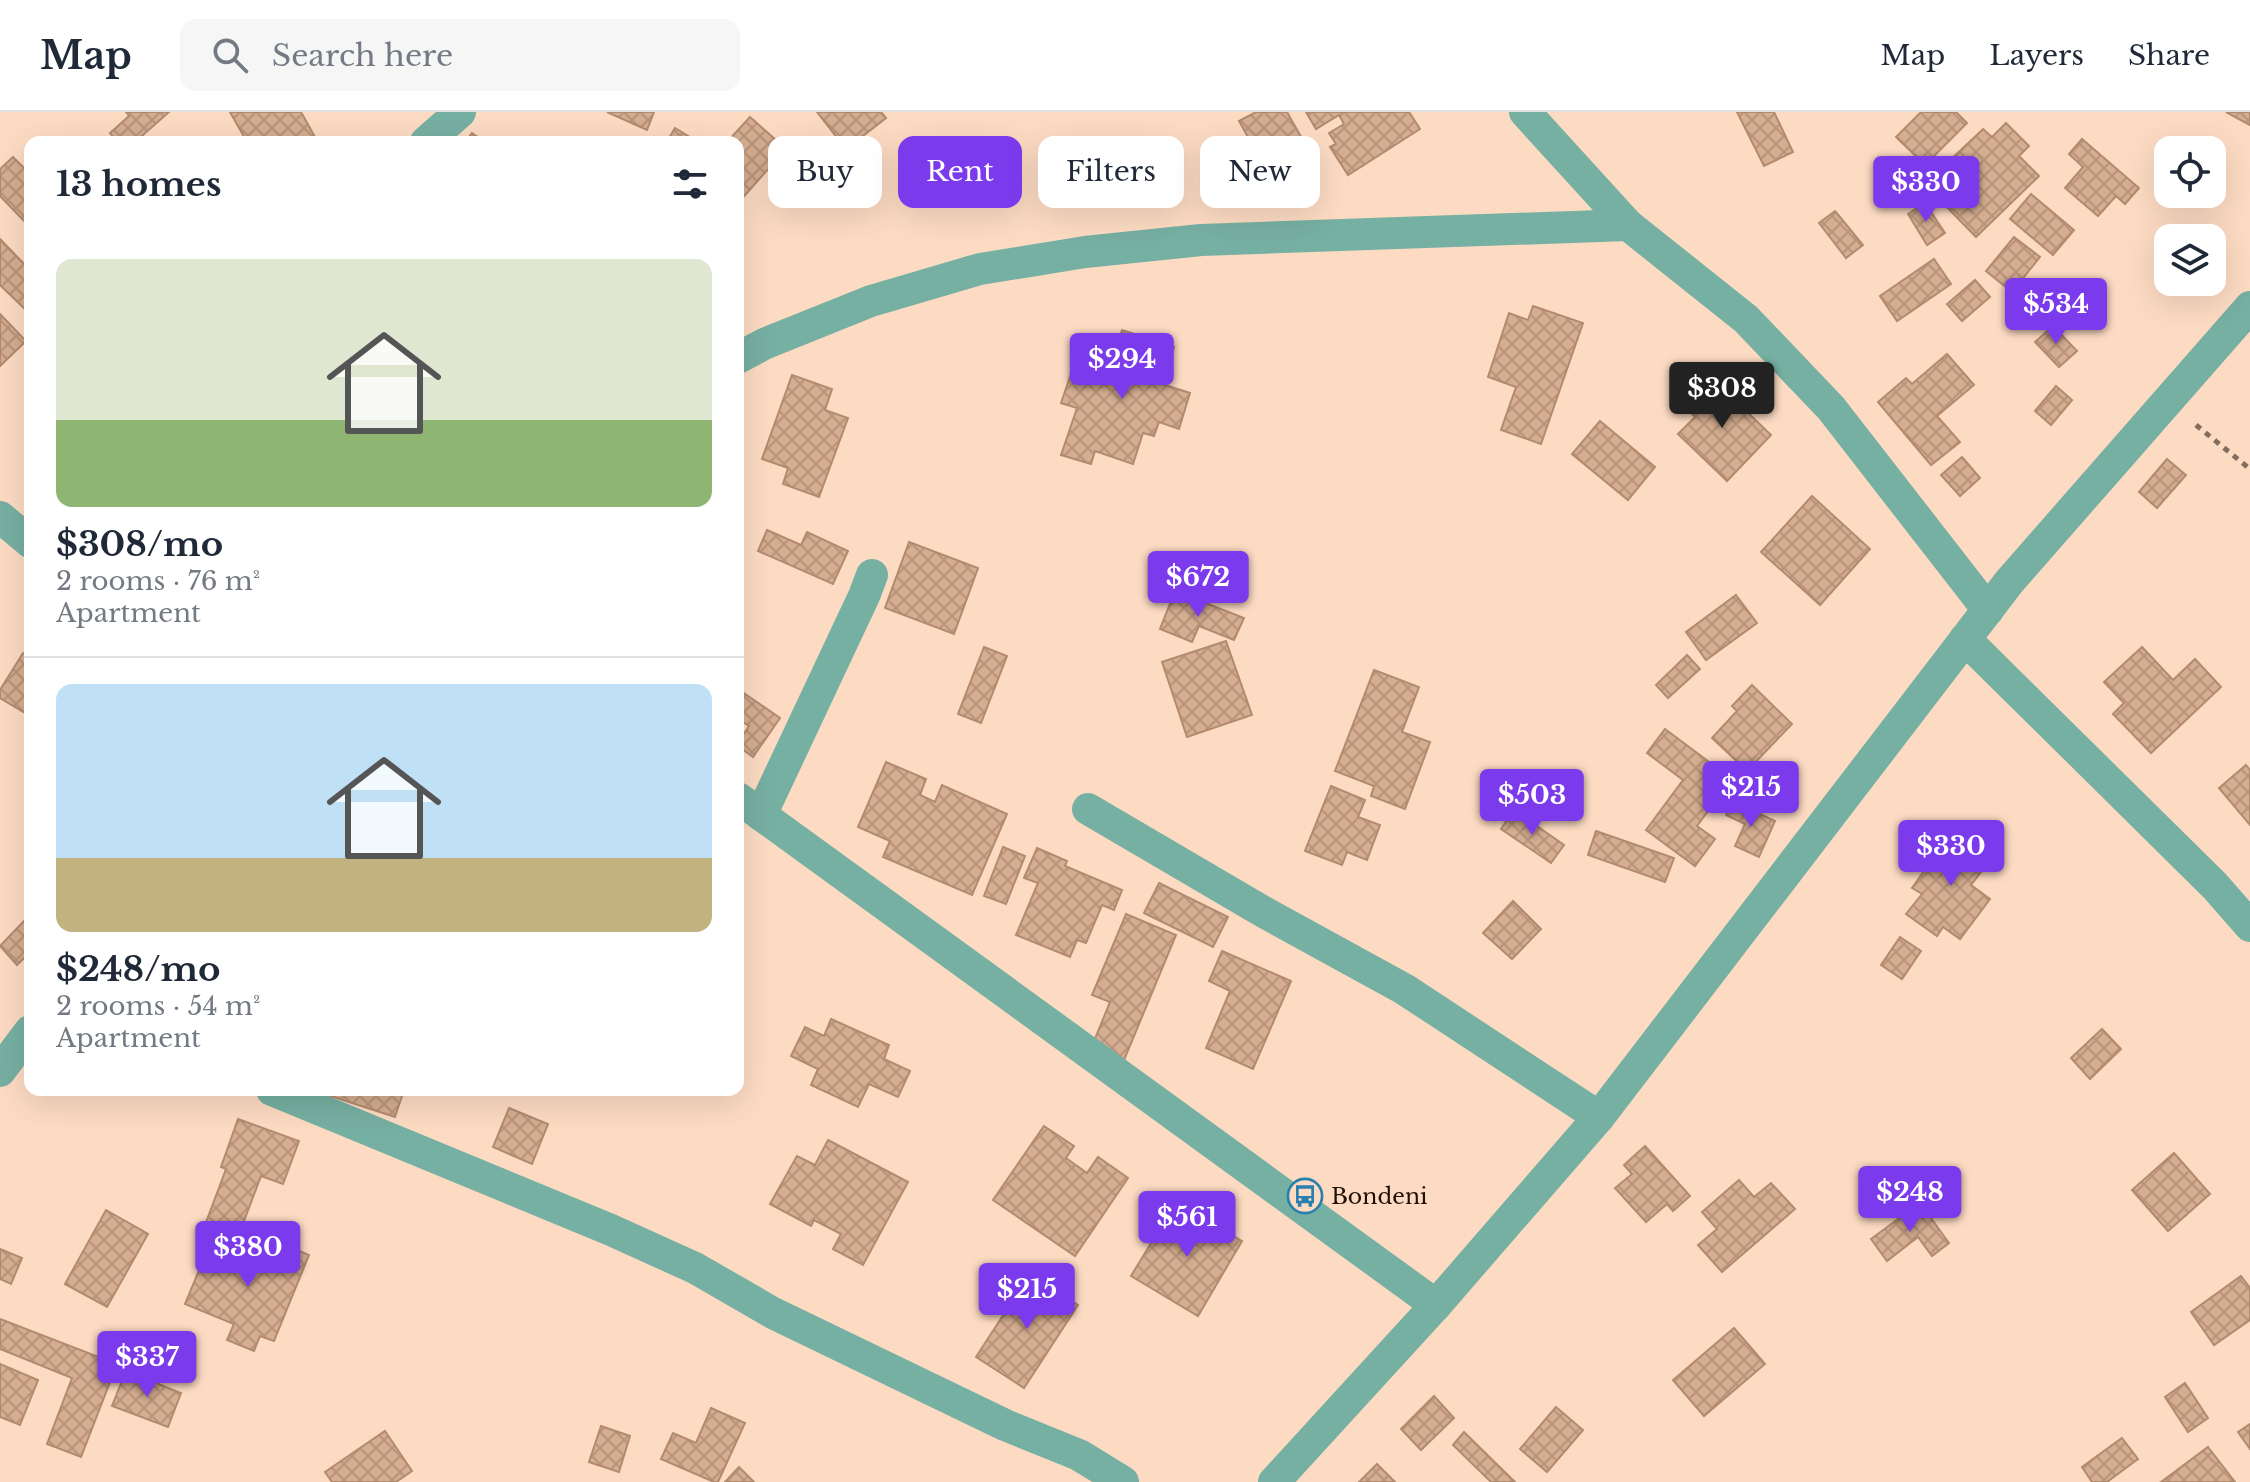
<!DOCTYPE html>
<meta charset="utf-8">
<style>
body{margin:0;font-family:"Libre Baskerville",serif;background:#f6f6f7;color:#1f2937;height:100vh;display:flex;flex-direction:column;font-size:30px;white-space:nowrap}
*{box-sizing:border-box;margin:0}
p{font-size:26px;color:#747a83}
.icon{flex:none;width:44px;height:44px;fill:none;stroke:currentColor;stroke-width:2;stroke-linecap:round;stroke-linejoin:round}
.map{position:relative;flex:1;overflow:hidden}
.details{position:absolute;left:24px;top:24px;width:720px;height:960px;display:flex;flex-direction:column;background:#fff;border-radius:16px;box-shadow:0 8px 32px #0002}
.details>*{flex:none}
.top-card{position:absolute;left:768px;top:24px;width:760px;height:72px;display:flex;gap:16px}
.fabs{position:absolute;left:2154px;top:24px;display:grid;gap:16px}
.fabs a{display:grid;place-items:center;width:72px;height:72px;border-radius:16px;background:#fff;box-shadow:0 8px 32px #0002;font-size:40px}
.price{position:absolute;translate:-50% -68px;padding:0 18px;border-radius:8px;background:#7c3aed;color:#fff;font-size:26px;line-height:52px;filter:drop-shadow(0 2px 4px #0008)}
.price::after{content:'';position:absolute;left:50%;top:48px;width:24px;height:18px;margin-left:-12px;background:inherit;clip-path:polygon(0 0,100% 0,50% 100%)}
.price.active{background:#222;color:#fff}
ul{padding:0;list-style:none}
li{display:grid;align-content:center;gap:16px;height:424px;padding:0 32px}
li+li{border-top:2px solid #e0e1e3}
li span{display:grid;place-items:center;height:248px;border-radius:16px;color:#555}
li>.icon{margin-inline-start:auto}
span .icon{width:144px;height:144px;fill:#fffc;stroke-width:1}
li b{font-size:34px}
h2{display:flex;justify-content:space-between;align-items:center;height:96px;padding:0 32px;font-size:34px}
.pill{padding:0 28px;border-radius:16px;background:#fff;box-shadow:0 8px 32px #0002;font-size:28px;line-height:72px}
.pill.active{background:#7c3aed;color:#fff}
header{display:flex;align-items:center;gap:48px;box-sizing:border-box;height:112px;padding:0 40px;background:#fff;border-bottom:2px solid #e0e1e3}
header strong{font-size:38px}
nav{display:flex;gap:44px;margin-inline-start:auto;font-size:28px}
.search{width:560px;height:72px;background:#f6f6f7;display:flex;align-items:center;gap:20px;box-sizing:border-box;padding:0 28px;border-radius:16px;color:#747a83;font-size:30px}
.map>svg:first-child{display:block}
.building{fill:url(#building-cross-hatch);stroke:#b28b6e;stroke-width:2}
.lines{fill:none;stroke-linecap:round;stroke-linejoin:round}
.path{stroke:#856d5d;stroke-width:5;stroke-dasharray:6 6;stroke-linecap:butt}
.street{stroke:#76b0a2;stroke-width:32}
.labels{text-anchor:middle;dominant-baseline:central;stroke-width:7;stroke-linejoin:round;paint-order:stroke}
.poi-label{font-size:22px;fill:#1e1006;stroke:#fddbc3;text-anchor:start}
</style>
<header>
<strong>Map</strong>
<div class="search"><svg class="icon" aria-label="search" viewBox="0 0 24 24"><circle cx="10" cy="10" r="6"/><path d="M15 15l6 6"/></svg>Search here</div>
<nav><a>Map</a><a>Layers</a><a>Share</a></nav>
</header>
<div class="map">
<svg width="2250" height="1370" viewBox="0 0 2250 1370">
<defs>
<pattern id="building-cross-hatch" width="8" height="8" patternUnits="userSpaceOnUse" patternTransform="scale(2)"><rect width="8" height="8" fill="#d6ad90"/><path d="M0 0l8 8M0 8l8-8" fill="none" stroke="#b7947b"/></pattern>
</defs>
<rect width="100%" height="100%" fill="#fddbc3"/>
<g class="building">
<polygon points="126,0 169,0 135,30 117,30 110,21 129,4"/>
<polygon points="230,0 301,0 316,27 311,30 247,30"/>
<polygon points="607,0 654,0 647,18"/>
<polygon points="817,0 881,0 886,6 846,37"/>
<polygon points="1256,0 1287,0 1317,53 1276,76 1239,9"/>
<polygon points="1306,0 1409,0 1420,17 1348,63 1330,35 1336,32 1329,21 1344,12 1339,3 1316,17"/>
<polygon points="1737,0 1774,0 1793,40 1764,54"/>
<polygon points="1921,0 1956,0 1967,11 1925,53 1896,25"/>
<polygon points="2226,0 2250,0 2250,13"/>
<polygon points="750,5 786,37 738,91 738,30 727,30"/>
<polygon points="2006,11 2029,34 2019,44 2039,64 1976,125 1936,84 1959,62 1948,50 1983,17 1992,25"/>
<polygon points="675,16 698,30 667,30"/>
<polygon points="472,21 485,30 465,30"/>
<polygon points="2082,27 2139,76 2125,92 2116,84 2098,104 2065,76 2083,55 2069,42"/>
<polygon points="13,45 30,62 30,109 27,112 0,84 0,57"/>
<polygon points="2031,82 2074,118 2053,143 2010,107"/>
<polygon points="1925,91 1945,121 1927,133 1908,102"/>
<polygon points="1835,99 1863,133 1846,146 1819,111"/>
<polygon points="2014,125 2040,145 2012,180 1986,159"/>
<polygon points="0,127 30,158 30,194 26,198 0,173"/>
<polygon points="1934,147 1951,172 1897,209 1880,184"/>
<polygon points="1975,168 1990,185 1962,209 1947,192"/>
<polygon points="1533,194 1583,211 1541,332 1501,318 1516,275 1488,265 1509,201 1528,208"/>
<polygon points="0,202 26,229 0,254"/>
<polygon points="2053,214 2077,239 2059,255 2035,230"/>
<polygon points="1122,218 1174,235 1162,272 1190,281 1179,317 1159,310 1154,324 1143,321 1133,352 1095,339 1091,352 1061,343 1077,296 1061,291 1074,253 1107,263"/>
<polygon points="1947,242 1974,273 1937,304 1960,330 1931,353 1878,290 1906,266 1912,272"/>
<polygon points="792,263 832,277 825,298 848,306 819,385 783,372 788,356 762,347"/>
<polygon points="1711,265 1771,323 1727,369 1678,322 1695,305 1684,294"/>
<polygon points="2056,274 2072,288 2051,313 2035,299"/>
<polygon points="1600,309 1655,355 1628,388 1572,342"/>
<polygon points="1962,345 1980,366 1960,384 1941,363"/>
<polygon points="2167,347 2186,363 2157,396 2139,380"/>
<polygon points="1812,384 1870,437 1820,493 1761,440"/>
<polygon points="767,418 801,433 807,420 848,439 833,472 758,439"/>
<polygon points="909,430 978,456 954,522 885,496"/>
<polygon points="1175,479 1244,506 1234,528 1199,514 1192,530 1160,517"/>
<polygon points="1736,483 1757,511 1706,548 1686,520"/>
<polygon points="1226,529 1252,603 1187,625 1162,550"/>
<polygon points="984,535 1007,544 981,611 958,602"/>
<polygon points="2142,535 2173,568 2195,547 2221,575 2151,641 2113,602 2124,591 2104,570"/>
<polygon points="23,541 30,545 30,594 25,601 0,586 0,578"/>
<polygon points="1687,543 1700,557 1668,586 1656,573"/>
<polygon points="1374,558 1419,575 1402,620 1430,630 1405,697 1371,684 1374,674 1335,659"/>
<polygon points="1752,573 1792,612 1747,659 1712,626 1737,599 1732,594"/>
<polygon points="738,577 780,606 753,645 738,634 738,631 749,614 738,607"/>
<polygon points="1665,617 1732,667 1697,714 1715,727 1695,754 1646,718 1683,668 1647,641"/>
<polygon points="886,650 926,667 920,683 935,690 942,673 1007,702 972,783 883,745 890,729 858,715"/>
<polygon points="2246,653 2250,658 2250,713 2219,676"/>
<polygon points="1331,674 1365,688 1358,705 1380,713 1367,748 1347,740 1342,753 1305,739"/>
<polygon points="1732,689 1775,709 1759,745 1735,734 1745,712 1726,703"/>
<polygon points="1514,698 1564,733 1551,751 1501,717"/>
<polygon points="1953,718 1992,746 1971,773 1990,787 1960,827 1943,815 1937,824 1906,802 1922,782 1912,776"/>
<polygon points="1596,719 1674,746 1665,770 1588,743"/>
<polygon points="1003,735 1025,744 1006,792 984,784"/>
<polygon points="1037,736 1067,749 1065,754 1122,778 1114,798 1102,793 1086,831 1077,828 1070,845 1016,823 1038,771 1024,766"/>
<polygon points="1159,771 1228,805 1213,835 1144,801"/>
<polygon points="1513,789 1541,817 1512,847 1483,821"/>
<polygon points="1126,802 1176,823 1122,953 1090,939 1110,890 1092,883"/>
<polygon points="25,808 30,813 30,840 17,853 0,834"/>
<polygon points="1900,825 1921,839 1902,867 1881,853"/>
<polygon points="1222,839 1291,869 1253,957 1206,936 1230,879 1209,869"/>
<polygon points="831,907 889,933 884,947 910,959 898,985 869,972 858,995 811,973 818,957 791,944 805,915 824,924"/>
<polygon points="2102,917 2121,937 2090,967 2071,946"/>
<polygon points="319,978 404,978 395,1005 318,980"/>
<polygon points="509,996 548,1012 532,1052 493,1035"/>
<polygon points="238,1007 299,1029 283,1072 261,1064 238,1125 205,1113 226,1057 221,1055"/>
<polygon points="1044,1014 1074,1034 1066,1046 1087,1061 1098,1045 1128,1066 1075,1144 993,1088"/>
<polygon points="828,1028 908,1070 863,1153 833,1137 841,1122 814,1108 811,1114 770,1092 797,1044 815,1053"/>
<polygon points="1645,1034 1690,1084 1673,1099 1667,1092 1646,1110 1615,1076 1632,1062 1624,1053"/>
<polygon points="2174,1041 2210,1082 2168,1119 2132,1078"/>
<polygon points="1739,1068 1754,1085 1771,1071 1795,1097 1722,1160 1698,1133 1717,1117 1702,1100"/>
<polygon points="1176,1090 1242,1129 1198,1204 1131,1164"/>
<polygon points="1920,1091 1949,1131 1932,1144 1918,1125 1887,1149 1871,1127"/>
<polygon points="106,1098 148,1122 107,1195 65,1172"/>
<polygon points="212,1127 263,1147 271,1127 309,1143 274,1229 260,1224 254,1239 227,1228 234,1212 185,1192"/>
<polygon points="0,1137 22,1146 11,1172 0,1167"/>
<polygon points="1030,1162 1078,1193 1024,1276 976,1245"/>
<polygon points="2241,1164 2250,1176 2250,1208 2214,1233 2191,1200"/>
<polygon points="0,1207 117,1252 81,1345 47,1332 72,1266 0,1237"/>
<polygon points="1734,1216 1765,1252 1704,1304 1673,1268"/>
<polygon points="0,1252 38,1268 20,1313 0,1305"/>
<polygon points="126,1259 181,1281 168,1315 112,1294"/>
<polygon points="2185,1271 2208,1306 2188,1320 2165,1285"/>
<polygon points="1434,1284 1454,1306 1421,1338 1401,1317"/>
<polygon points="1556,1295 1583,1318 1547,1360 1520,1337"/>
<polygon points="711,1296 745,1311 718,1370 714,1370 661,1347 673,1321 696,1331"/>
<polygon points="2250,1312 2250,1337 2238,1320"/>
<polygon points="601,1314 630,1324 619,1360 589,1350"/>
<polygon points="385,1319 412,1359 396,1370 332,1370 325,1360"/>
<polygon points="1464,1320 1515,1370 1491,1370 1453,1333"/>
<polygon points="2122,1326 2138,1347 2107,1370 2092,1370 2082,1355"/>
<polygon points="2208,1335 2235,1370 2161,1370"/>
<polygon points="1377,1352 1395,1370 1359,1370"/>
<polygon points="739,1355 754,1370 725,1370"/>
</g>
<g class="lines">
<polyline class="path" points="2196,313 2250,357"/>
<g class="street">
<polyline points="1525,0 1628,113 1746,207 1831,296 1988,498"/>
<polyline points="426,30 460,0"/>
<polyline points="738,246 764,232 871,189 980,157 1085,140 1201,128 1628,113"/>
<polyline points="0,405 30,430"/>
<polyline points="1965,527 2215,774 2250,814"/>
<polyline points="738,686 1436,1193"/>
<polyline points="1088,697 1262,799 1404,877 1599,1005"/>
<polyline points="761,703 864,484 872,463"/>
<polyline points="0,959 30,919"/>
<polyline points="272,978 611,1118 695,1156 773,1201 1005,1313 1079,1343 1123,1370"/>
<polyline points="1274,1370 1436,1193 1599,1005 2009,470 2250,195"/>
</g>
</g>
<defs>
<g id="bus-ring" transform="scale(1.8)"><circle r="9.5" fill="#fddbc3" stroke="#2980af" stroke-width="1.5"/><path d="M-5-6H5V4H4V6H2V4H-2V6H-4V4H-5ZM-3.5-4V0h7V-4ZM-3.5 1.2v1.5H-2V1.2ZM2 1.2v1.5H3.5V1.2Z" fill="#2980af"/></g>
</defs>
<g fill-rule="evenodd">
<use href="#bus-ring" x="1305" y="1084"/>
</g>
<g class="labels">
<g class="poi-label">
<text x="1331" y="1084">Bondeni</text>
</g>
</g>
</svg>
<div class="fabs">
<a><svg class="icon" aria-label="locate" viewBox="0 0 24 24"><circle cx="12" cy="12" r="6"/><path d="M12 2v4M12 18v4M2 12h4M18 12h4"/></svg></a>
<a><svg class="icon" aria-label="layers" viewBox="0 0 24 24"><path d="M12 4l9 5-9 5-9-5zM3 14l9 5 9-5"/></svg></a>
</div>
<b class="price" style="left:1926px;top:112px">$330</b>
<b class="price" style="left:2056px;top:234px">$534</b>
<b class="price" style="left:1122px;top:289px">$294</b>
<b class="price active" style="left:1722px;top:318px">$308</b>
<b class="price" style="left:1198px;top:507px">$672</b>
<b class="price" style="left:1751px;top:717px">$215</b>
<b class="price" style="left:1532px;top:725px">$503</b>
<b class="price" style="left:1951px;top:776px">$330</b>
<b class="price" style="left:1910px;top:1122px">$248</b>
<b class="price" style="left:1187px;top:1147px">$561</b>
<b class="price" style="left:248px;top:1177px">$380</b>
<b class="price" style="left:1027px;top:1219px">$215</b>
<b class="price" style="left:147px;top:1287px">$337</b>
<div class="top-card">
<a class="pill">Buy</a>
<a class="pill active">Rent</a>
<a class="pill">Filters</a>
<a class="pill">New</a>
</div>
<section class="details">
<h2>13 homes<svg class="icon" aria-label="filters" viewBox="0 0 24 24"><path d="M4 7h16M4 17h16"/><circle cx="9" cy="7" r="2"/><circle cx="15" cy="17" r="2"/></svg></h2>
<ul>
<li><span style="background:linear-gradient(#dfe7d0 65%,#8fb573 0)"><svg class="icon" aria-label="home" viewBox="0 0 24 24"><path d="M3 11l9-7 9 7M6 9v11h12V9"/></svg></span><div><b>$308/mo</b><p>2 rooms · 76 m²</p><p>Apartment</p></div></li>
<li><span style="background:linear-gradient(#bfe0f5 70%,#c2b280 0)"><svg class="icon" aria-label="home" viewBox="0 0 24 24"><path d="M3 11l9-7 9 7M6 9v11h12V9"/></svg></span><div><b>$248/mo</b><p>2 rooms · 54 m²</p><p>Apartment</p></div></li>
</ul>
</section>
</div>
